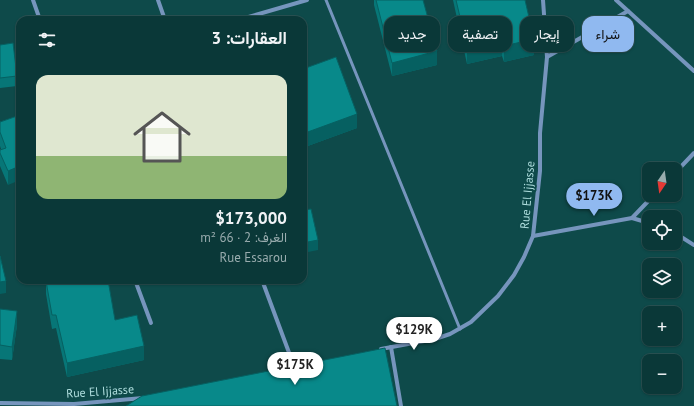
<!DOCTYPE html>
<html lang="ar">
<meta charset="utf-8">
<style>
body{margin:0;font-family:"PT Sans",Vazirmatn,sans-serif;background:#184343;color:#f1f3f6;direction:rtl;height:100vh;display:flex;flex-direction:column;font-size:15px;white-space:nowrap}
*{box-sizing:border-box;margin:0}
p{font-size:13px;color:#99acae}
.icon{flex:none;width:22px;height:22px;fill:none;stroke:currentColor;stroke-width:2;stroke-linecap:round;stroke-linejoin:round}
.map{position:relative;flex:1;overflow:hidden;direction:ltr}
.side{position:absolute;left:16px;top:16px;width:291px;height:268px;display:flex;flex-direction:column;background:#0a3838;border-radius:12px;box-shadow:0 1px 3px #0004,0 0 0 1px #2a5253;direction:rtl}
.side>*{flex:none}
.top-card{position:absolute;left:319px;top:16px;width:315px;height:36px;direction:rtl;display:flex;gap:8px}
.needle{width:26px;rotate:193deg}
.fabs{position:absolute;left:642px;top:162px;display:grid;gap:8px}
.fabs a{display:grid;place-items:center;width:40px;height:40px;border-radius:8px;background:#0a3838;box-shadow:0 1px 3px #0004,0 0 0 1px #2a5253;font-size:20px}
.price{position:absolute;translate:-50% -34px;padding:0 9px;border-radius:14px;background:#fff;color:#222;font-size:13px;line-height:26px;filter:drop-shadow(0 1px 2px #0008)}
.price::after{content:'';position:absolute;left:50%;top:24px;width:12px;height:9px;margin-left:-6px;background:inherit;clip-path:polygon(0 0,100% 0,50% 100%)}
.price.on{background:#90b9f0;color:#111}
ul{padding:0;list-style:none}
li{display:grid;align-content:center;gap:8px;height:212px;padding:0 20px}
li span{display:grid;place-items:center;height:124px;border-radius:12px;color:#555}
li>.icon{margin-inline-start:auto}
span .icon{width:72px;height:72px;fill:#fffc;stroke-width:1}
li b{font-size:17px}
h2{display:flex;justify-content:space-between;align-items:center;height:48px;padding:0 20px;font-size:17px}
.chip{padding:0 14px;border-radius:12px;background:#0a3838;box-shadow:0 1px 3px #0004,0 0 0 1px #2a5253;font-size:14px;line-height:36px}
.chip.on{background:#90b9f0;color:#111}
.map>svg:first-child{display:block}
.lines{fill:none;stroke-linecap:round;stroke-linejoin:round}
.service{stroke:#7695bd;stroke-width:3}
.minor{stroke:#7695bd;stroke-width:4}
.wall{fill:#077677}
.shaded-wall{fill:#066061}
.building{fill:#08898a;stroke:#066061}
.labels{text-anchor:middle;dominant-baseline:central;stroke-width:4;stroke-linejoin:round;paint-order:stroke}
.street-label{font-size:12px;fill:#afdede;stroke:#0e4a4a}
</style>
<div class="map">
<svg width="694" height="406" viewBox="0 0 694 406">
<rect width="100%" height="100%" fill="#0e4a4a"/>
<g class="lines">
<polyline class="service" points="326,0 460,329"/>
<g class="minor">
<polyline points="33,0 40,20"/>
<polyline points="158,0 165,20"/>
<polyline points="616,0 694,71"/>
<polyline points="238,20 307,0"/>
<polyline points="547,57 628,11"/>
<polyline points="675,173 694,153"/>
<polyline points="632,218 649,223"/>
<polyline points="675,233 694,245"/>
<polyline points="533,236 632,218 654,195"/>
<polyline points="135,280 151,323"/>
<polyline points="262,280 294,366"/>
<polyline points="391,347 401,406"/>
<polyline points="381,349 435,339 450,334 471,322 498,296 514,275 524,257 533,236 540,171 540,133 547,57 543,0"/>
<polyline points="0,403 74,404 143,398"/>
</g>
</g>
<g class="wall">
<polygon points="374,0 423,0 437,65 392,76 374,5"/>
<polygon points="453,0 525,0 534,55 504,62 502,56 467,64"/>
<polygon points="0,45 17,76 17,86 0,88"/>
<polygon points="303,69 357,128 305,147 303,141"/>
<polygon points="20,115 8,185 0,166 0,150 1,149 0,146 0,122"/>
<polygon points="46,281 115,320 144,360 67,377 56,328 52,329 46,294"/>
<polygon points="0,309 17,325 12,360 0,359"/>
</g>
<g class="shaded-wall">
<polygon points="502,39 502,56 467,64 467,47"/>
<polygon points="534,39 534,55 504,62 504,46"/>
<polygon points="437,51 437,65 392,76 392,63"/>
<polygon points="357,114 357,128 305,147 305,133"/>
<polygon points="20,166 20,180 8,185 8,171"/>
<polygon points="318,240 318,250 303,253 303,243"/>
<polygon points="6,281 6,293 0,294 0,282"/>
<polygon points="17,311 17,325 12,360 12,347"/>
<polygon points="144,346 144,360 67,377 67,363"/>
</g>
<g class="building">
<polygon points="376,0 423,0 437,51 392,63"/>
<polygon points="456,0 525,0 534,39 504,46 502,39 467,47"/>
<polygon points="106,16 107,20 91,20"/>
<polygon points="13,43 17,76 0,78 0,45"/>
<polygon points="336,57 357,114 305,133 303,127 303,69"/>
<polygon points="20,115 20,166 8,171 0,153 0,150 6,148 0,132 0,122"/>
<polygon points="311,209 318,240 303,243 303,210"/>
<polygon points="0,256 6,281 0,282"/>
<polygon points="50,280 108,280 115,320 137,315 144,346 67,363 56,315 52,315 46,281"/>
<polygon points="0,309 17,311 12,347 0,345"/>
<polygon points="385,348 397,406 126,406 142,396"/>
</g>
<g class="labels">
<g class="street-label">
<text transform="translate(527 195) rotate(-85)">Rue El Ijjasse</text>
<text transform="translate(100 391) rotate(-4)">Rue El Ijjasse</text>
</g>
</g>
</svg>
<div class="fabs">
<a><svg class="needle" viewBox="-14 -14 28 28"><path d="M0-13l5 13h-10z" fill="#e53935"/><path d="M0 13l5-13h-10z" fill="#99acae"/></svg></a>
<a><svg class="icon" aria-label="locate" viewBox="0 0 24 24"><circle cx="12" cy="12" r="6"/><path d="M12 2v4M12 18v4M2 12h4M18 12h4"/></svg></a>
<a><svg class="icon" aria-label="layers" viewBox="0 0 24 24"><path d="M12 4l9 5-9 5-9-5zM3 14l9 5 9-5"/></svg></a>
<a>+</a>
<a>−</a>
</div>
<b class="price on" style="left:594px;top:217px">$173K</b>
<b class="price" style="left:414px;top:351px">$129K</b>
<b class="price" style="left:295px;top:386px">$175K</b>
<div class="top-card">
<a class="chip on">شراء</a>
<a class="chip">إيجار</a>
<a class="chip">تصفية</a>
<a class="chip">جديد</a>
</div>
<section class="side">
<h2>العقارات: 3<svg class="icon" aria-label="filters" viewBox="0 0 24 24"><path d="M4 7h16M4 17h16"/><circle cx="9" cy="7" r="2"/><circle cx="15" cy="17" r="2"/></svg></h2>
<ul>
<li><span style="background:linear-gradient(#dfe7d0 65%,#8fb573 0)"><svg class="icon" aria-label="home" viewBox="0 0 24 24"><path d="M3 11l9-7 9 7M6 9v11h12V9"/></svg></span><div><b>$173,000</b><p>الغرف: 2 · 66 m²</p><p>Rue Essarou</p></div></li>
</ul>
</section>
</div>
